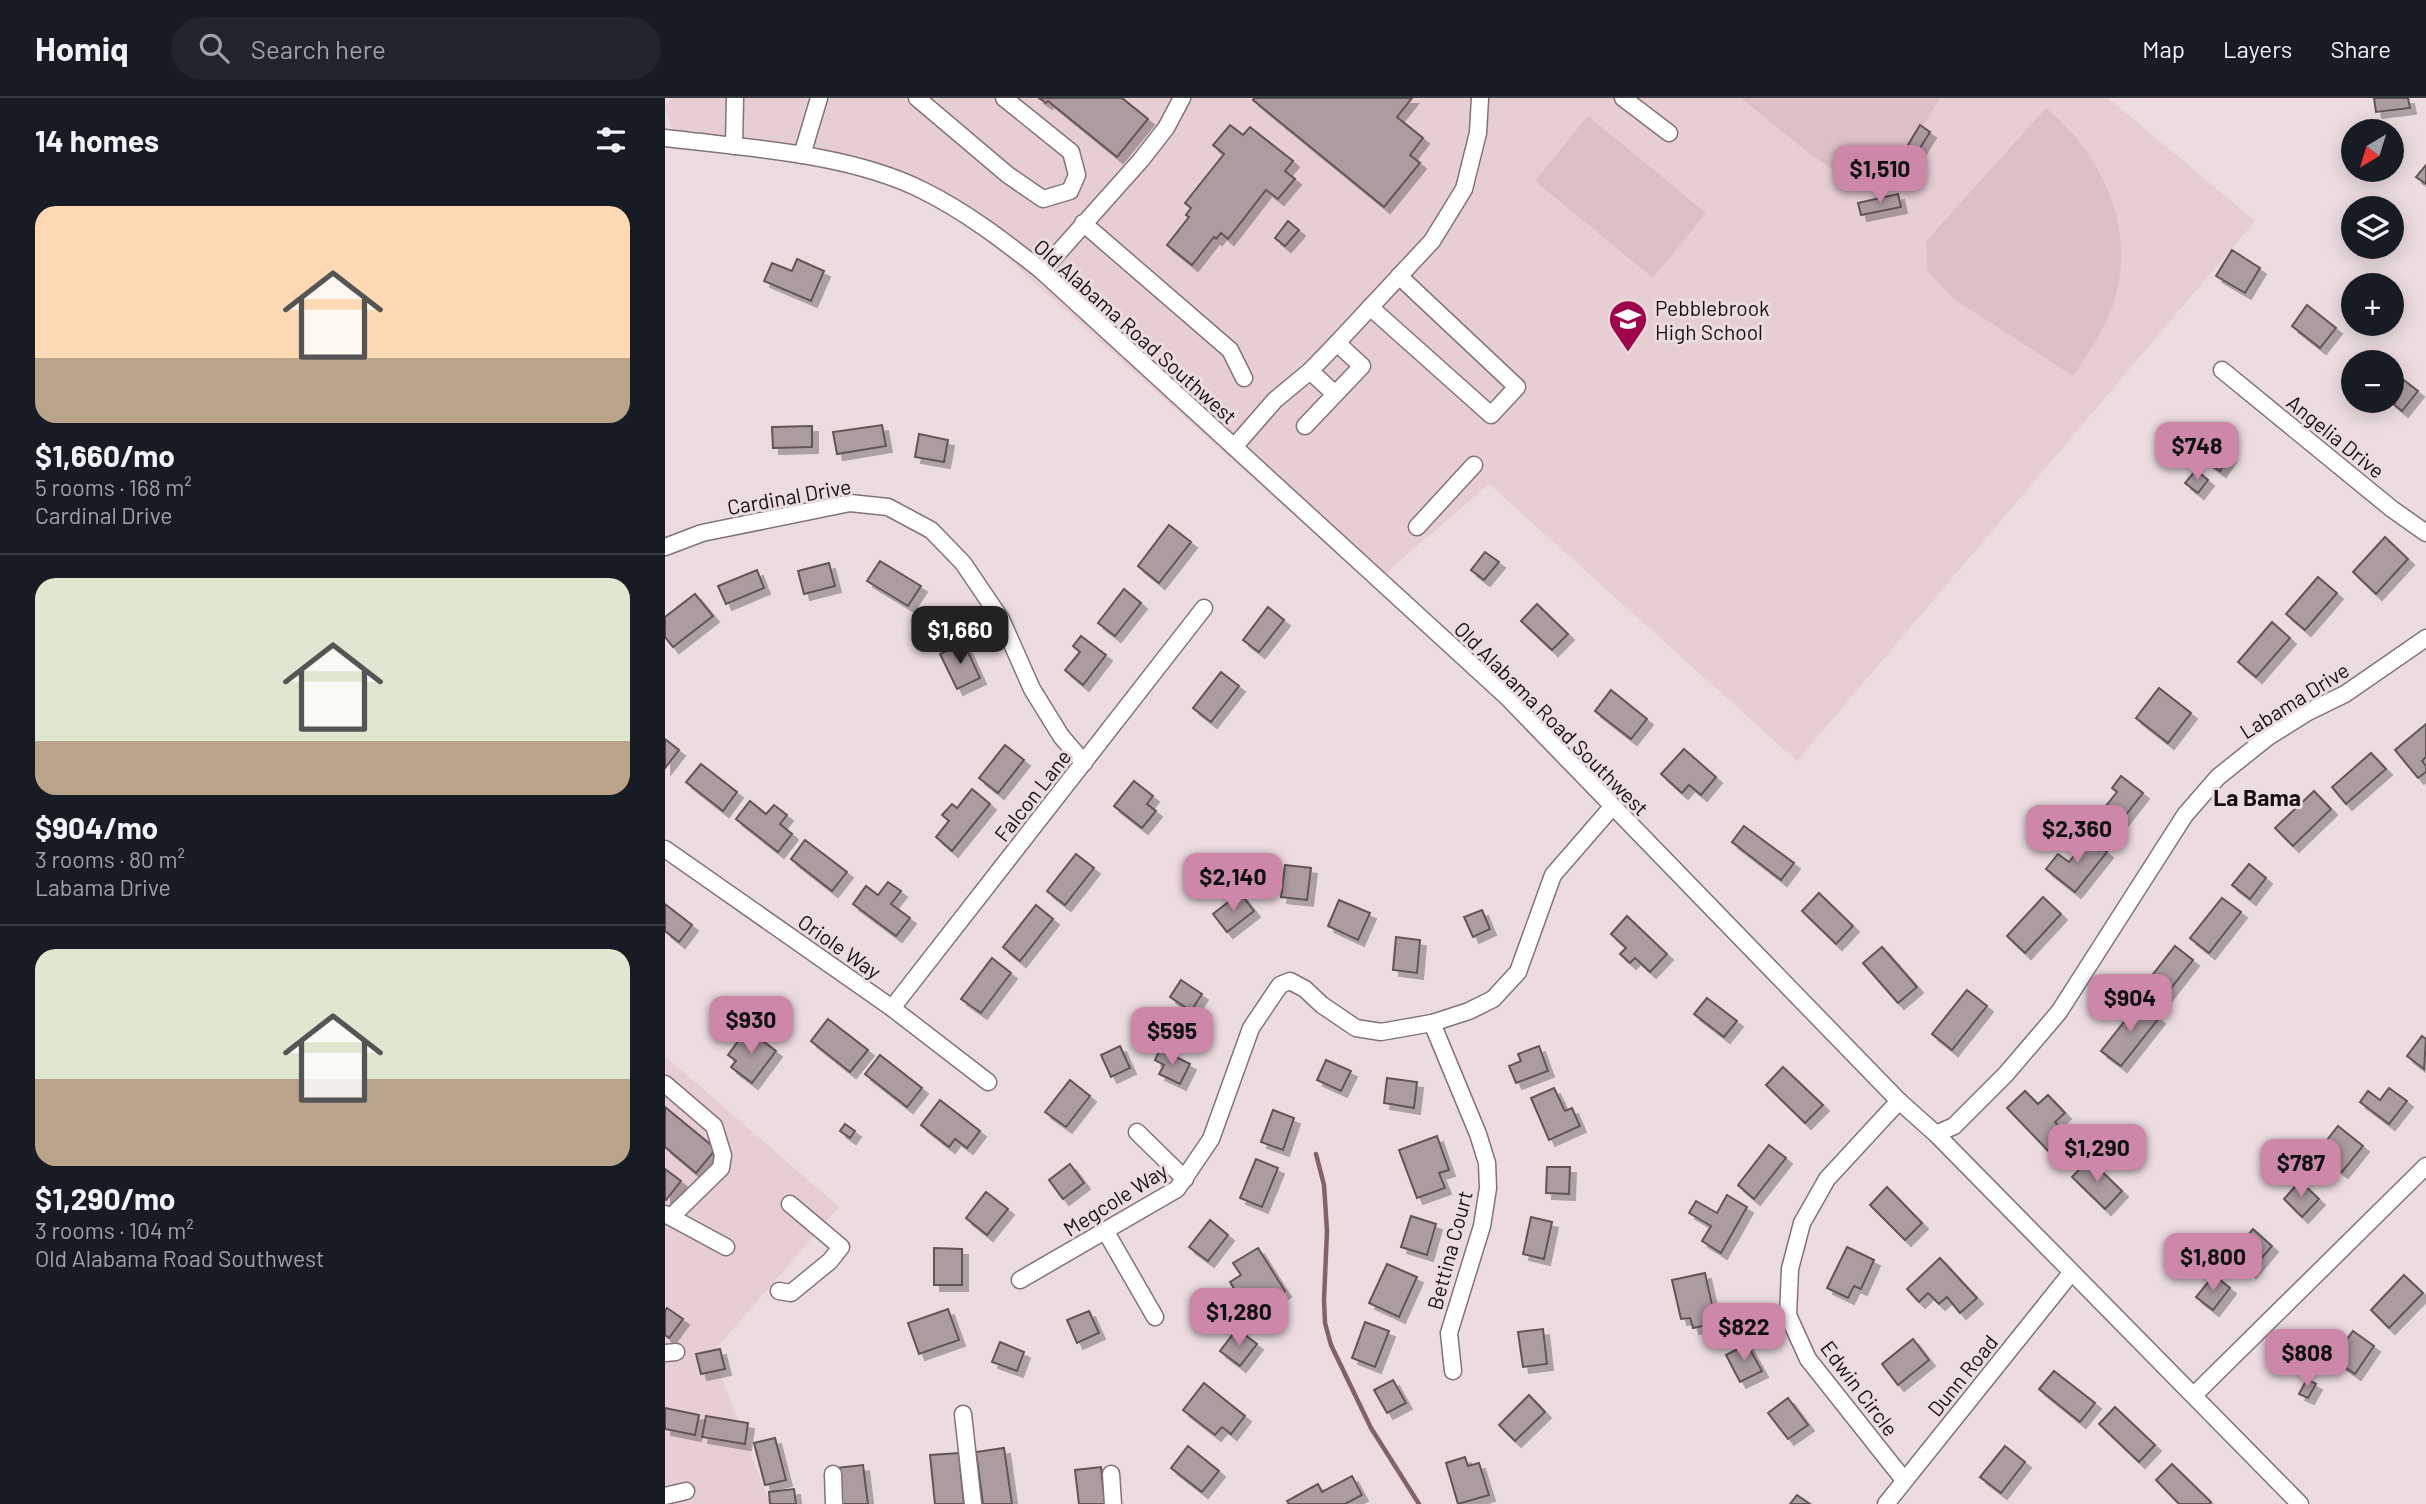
<!DOCTYPE html>
<meta charset="utf-8">
<style>
body{margin:0;font-family:Barlow,sans-serif;background:#20242c;color:#f1f3f6;height:100vh;display:flex;flex-direction:column;font-size:26px;white-space:nowrap}
*{box-sizing:border-box;margin:0}
p{font-size:23px;color:#9ea1a6}
.icon{flex:none;width:38px;height:38px;fill:none;stroke:currentColor;stroke-width:2;stroke-linecap:round;stroke-linejoin:round}
.map{position:relative;flex:1;overflow:hidden}
.sheet{display:flex;flex-direction:column;background:#171b24;width:665px}
.sheet>*{flex:none}
.needle{width:46px;rotate:218deg}
.controls{position:absolute;left:1676px;top:21px;display:grid;gap:14px}
.controls a{display:grid;place-items:center;width:63px;height:63px;border-radius:50%;background:#171b24;box-shadow:0 4px 18px #0003;font-size:35px}
.price{position:absolute;translate:-50% -60px;padding:0 16px;border-radius:14px;background:#cc87a9;color:#111;font-size:23px;line-height:46px;filter:drop-shadow(0 2px 4px #0008)}
.price::after{content:'';position:absolute;left:50%;top:42px;width:21px;height:16px;margin-left:-10px;background:inherit;clip-path:polygon(0 0,100% 0,50% 100%)}
.price.on{background:#222;color:#fff}
ul{padding:0;list-style:none}
li{display:grid;align-content:center;gap:14px;height:371px;padding:0 35px}
li+li{border-top:2px solid #363941}
li span{display:grid;place-items:center;height:217px;border-radius:21px;color:#555}
li>.icon{margin-inline-start:auto}
span .icon{width:126px;height:126px;fill:#fffc;stroke-width:1}
li b{font-size:30px}
h2{display:flex;justify-content:space-between;align-items:center;height:84px;padding:0 35px;font-size:30px}
header{display:flex;align-items:center;gap:42px;box-sizing:border-box;height:98px;padding:0 35px;background:#171b24;border-bottom:2px solid #363941}
header strong{font-size:33px}
nav{display:flex;gap:38px;margin-inline-start:auto;font-size:24px}
.search{width:490px;height:63px;background:#20242c;display:flex;align-items:center;gap:18px;box-sizing:border-box;padding:0 24px;border-radius:38px;color:#9ea1a6;font-size:26px}
main{display:flex;flex:1;min-height:0}
.map>svg:first-child{display:block}
.built{fill:#e7ced3}
.green{fill:#ddc0c6}
.lines{fill:none;stroke-linecap:round;stroke-linejoin:round}
.stream{stroke:#83636a;stroke-width:4.5}
.building{fill:#ac9ca0;stroke:#625457;stroke-width:2;filter:url(#shadow)}
.minor-casing{stroke:#827376;stroke-width:19}
.minor{stroke:#fff;stroke-width:16}
.labels{text-anchor:middle;dominant-baseline:central;stroke-width:6;stroke-linejoin:round;paint-order:stroke}
.poi-label{font-size:21px;fill:#150f10;stroke:#ecdcdf;text-anchor:start}
.street-label{font-size:21px;fill:#150f10;stroke:#ecdcdf}
.neighbourhood-label{font-size:23px;font-weight:bold;fill:#150f10;stroke:#ecdcdf}
</style>
<header>
<strong>Homiq</strong>
<div class="search"><svg class="icon" aria-label="search" viewBox="0 0 24 24"><circle cx="10" cy="10" r="6"/><path d="M15 15l6 6"/></svg>Search here</div>
<nav><a>Map</a><a>Layers</a><a>Share</a></nav>
</header>
<main>
<section class="sheet">
<h2>14 homes<svg class="icon" aria-label="filters" viewBox="0 0 24 24"><path d="M4 7h16M4 17h16"/><circle cx="9" cy="7" r="2"/><circle cx="15" cy="17" r="2"/></svg></h2>
<ul>
<li><span style="background:linear-gradient(#ffd9b3 70%,#b9a48a 0)"><svg class="icon" aria-label="home" viewBox="0 0 24 24"><path d="M3 11l9-7 9 7M6 9v11h12V9"/></svg></span><div><b>$1,660/mo</b><p>5 rooms · 168 m²</p><p>Cardinal Drive</p></div></li>
<li><span style="background:linear-gradient(#dfe7d0 75%,#b9a48a 0)"><svg class="icon" aria-label="home" viewBox="0 0 24 24"><path d="M3 11l9-7 9 7M6 9v11h12V9"/></svg></span><div><b>$904/mo</b><p>3 rooms · 80 m²</p><p>Labama Drive</p></div></li>
<li><span style="background:linear-gradient(#dfe7d0 60%,#b9a48a 0)"><svg class="icon" aria-label="home" viewBox="0 0 24 24"><path d="M3 11l9-7 9 7M6 9v11h12V9"/></svg></span><div><b>$1,290/mo</b><p>3 rooms · 104 m²</p><p>Old Alabama Road Southwest</p></div></li>
</ul>
</section>
<div class="map">
<svg width="1761" height="1406" viewBox="0 0 1761 1406">
<defs>
<filter id="shadow"><feDropShadow dx="6" dy="6" stdDeviation="0" flood-color="#0004"/></filter>
</defs>
<rect width="100%" height="100%" fill="#ecdcdf"/>
<g class="built">
<polygon points="6,0 1443,0 1590,123 1132,663 824,386 707,487 285,109 164,67 9,36 0,10"/>
<polygon points="0,958 174,1109 47,1255 105,1406 0,1406"/>
</g>
<g class="green">
<polygon points="1076,0 1275,0 1224,86 1196,92 1141,53"/>
<path d="M1381,10C1435,54 1470,126 1451,197C1444,226 1425,252 1408,278L1287,200L1262,172L1261,143Z"/>
<polygon points="923,18 1041,115 988,180 870,83"/>
</g>
<g class="lines">
<polyline class="stream" points="651,1056 659,1087 662,1133 659,1202 660,1225 666,1247 706,1330 754,1406"/>
</g>
<g class="building">
<polygon points="374,0 457,0 483,21 452,59 383,3 381,5"/>
<polygon points="589,0 747,0 732,19 758,40 745,57 755,65 719,109 588,2"/>
<polygon points="1709,0 1743,0 1745,10 1711,14"/>
<polygon points="565,27 578,37 585,29 628,63 620,73 630,81 613,101 601,92 563,141 556,135 551,141 549,139 527,167 502,147 524,119 521,117 526,110 520,105 559,56 548,47"/>
<polygon points="1255,27 1265,34 1250,58 1240,52"/>
<polygon points="1761,67 1761,86 1751,79"/>
<polygon points="1233,96 1236,109 1196,117 1193,105"/>
<polygon points="623,123 634,132 620,148 610,140"/>
<polygon points="1567,152 1595,170 1580,195 1551,178"/>
<polygon points="132,161 159,173 146,203 99,183 107,165 127,173"/>
<polygon points="1642,207 1671,230 1655,250 1627,228"/>
<polygon points="1727,273 1753,293 1737,313 1725,303 1727,303"/>
<polygon points="217,327 221,348 172,356 168,334"/>
<polygon points="147,328 147,349 108,350 107,329"/>
<polygon points="254,336 283,342 279,364 250,359"/>
<polygon points="1546,344 1565,358 1555,373 1535,359"/>
<polygon points="1531,372 1543,382 1533,395 1520,385"/>
<polygon points="504,427 526,444 494,485 473,468"/>
<polygon points="1720,439 1743,461 1711,496 1688,474"/>
<polygon points="820,454 834,464 819,482 806,472"/>
<polygon points="215,463 256,488 243,508 202,483"/>
<polygon points="164,465 170,488 139,496 133,473"/>
<polygon points="92,472 99,490 61,506 53,488"/>
<polygon points="1653,479 1672,495 1640,532 1621,516"/>
<polygon points="459,491 476,505 450,538 433,525"/>
<polygon points="30,496 48,518 8,549 0,539 0,519"/>
<polygon points="872,506 903,536 887,552 856,523"/>
<polygon points="603,509 619,522 594,554 578,542"/>
<polygon points="1607,524 1625,540 1591,579 1573,564"/>
<polygon points="416,538 441,557 418,587 400,572 415,554 408,548"/>
<polygon points="299,545 315,580 292,591 275,556"/>
<polygon points="556,574 574,588 546,624 528,610"/>
<polygon points="1494,590 1526,615 1503,645 1471,620"/>
<polygon points="946,592 982,621 966,641 930,613"/>
<polygon points="1761,626 1761,659 1757,663 1761,668 1761,674 1753,680 1730,652"/>
<polygon points="0,641 14,652 0,670"/>
<polygon points="340,647 359,662 333,695 314,680"/>
<polygon points="1019,651 1051,679 1036,697 1024,687 1017,695 996,676"/>
<polygon points="1706,655 1721,671 1681,706 1667,689"/>
<polygon points="36,666 72,694 58,713 21,684"/>
<polygon points="1456,678 1478,695 1449,732 1432,719 1452,694 1447,690"/>
<polygon points="469,683 488,698 482,706 491,713 477,730 449,708"/>
<polygon points="307,691 325,706 287,753 271,739 284,723 277,717 287,706 292,710"/>
<polygon points="1649,693 1666,711 1628,748 1610,730"/>
<polygon points="85,703 101,716 109,707 122,717 115,726 127,736 113,754 71,721"/>
<polygon points="1079,728 1129,765 1116,782 1067,744"/>
<polygon points="1424,739 1442,754 1410,794 1381,771 1393,756 1404,764"/>
<polygon points="140,742 182,774 167,793 126,761"/>
<polygon points="411,756 429,770 400,807 382,793"/>
<polygon points="1584,766 1601,780 1585,801 1567,787"/>
<polygon points="620,767 646,770 642,802 616,799"/>
<polygon points="223,784 236,793 226,806 245,820 231,838 188,806 201,788 213,797"/>
<polygon points="575,795 589,813 562,834 548,816"/>
<polygon points="1154,795 1188,828 1171,846 1137,813"/>
<polygon points="1378,799 1396,816 1360,855 1342,838"/>
<polygon points="1557,800 1576,814 1544,855 1525,840"/>
<polygon points="674,802 705,815 693,842 663,828"/>
<polygon points="0,806 27,827 14,844 0,833"/>
<polygon points="371,807 388,821 355,863 338,849"/>
<polygon points="817,812 825,831 808,839 799,819"/>
<polygon points="962,818 1002,856 985,874 970,860 965,865 955,856 961,850 946,836"/>
<polygon points="731,839 755,842 752,875 728,872"/>
<polygon points="1510,848 1528,862 1500,898 1482,884"/>
<polygon points="1217,849 1252,889 1233,905 1198,865"/>
<polygon points="327,860 346,875 316,915 296,901"/>
<polygon points="516,882 537,896 526,913 505,899"/>
<polygon points="1302,892 1322,908 1287,952 1267,936"/>
<polygon points="1042,900 1072,923 1059,939 1029,916"/>
<polygon points="1474,905 1494,920 1456,968 1436,953"/>
<polygon points="163,921 203,952 185,974 146,943"/>
<polygon points="82,931 111,953 87,985 66,969 71,963 63,957"/>
<polygon points="1757,938 1761,941 1759,971 1742,958"/>
<polygon points="455,948 465,970 446,979 436,957"/>
<polygon points="874,948 883,973 851,985 844,968 856,963 853,956"/>
<polygon points="495,951 525,966 515,986 494,976 499,967 490,962"/>
<polygon points="215,957 257,990 242,1009 200,976"/>
<polygon points="661,962 686,973 676,993 652,982"/>
<polygon points="1118,969 1158,1007 1140,1025 1101,987"/>
<polygon points="722,980 752,984 749,1010 719,1005"/>
<polygon points="405,982 425,998 401,1029 380,1014"/>
<polygon points="889,990 900,1013 907,1010 915,1028 884,1042 866,1000"/>
<polygon points="1724,990 1742,1003 1724,1026 1695,1004 1703,993 1715,1002"/>
<polygon points="1360,993 1373,1006 1383,997 1400,1015 1390,1024 1410,1045 1392,1062 1342,1010"/>
<polygon points="275,1002 315,1033 302,1050 290,1041 284,1049 256,1027"/>
<polygon points="0,1009 51,1051 31,1075 0,1049"/>
<polygon points="608,1012 629,1020 618,1052 596,1044"/>
<polygon points="180,1026 190,1033 185,1040 175,1033"/>
<polygon points="1673,1028 1698,1048 1677,1074 1652,1055"/>
<polygon points="772,1038 784,1072 774,1075 780,1090 752,1100 734,1052"/>
<polygon points="1104,1047 1121,1060 1089,1101 1073,1087"/>
<polygon points="591,1061 613,1070 597,1109 575,1100"/>
<polygon points="1424,1061 1457,1093 1440,1111 1407,1079"/>
<polygon points="405,1066 419,1085 398,1101 384,1082"/>
<polygon points="882,1069 905,1069 904,1096 881,1095"/>
<polygon points="0,1071 16,1083 1,1102 0,1101"/>
<polygon points="1635,1083 1654,1101 1637,1119 1619,1101"/>
<polygon points="1222,1089 1257,1125 1240,1142 1205,1107"/>
<polygon points="321,1094 343,1111 322,1137 301,1120"/>
<polygon points="1062,1097 1082,1109 1056,1155 1037,1143 1046,1128 1024,1115 1031,1103 1052,1115"/>
<polygon points="746,1118 771,1126 762,1157 736,1149"/>
<polygon points="866,1119 887,1124 879,1161 858,1156"/>
<polygon points="545,1122 563,1137 543,1163 524,1149"/>
<polygon points="1588,1131 1607,1148 1585,1174 1566,1157"/>
<polygon points="1182,1149 1209,1162 1196,1191 1189,1188 1183,1200 1162,1190"/>
<polygon points="269,1150 297,1151 297,1187 269,1187"/>
<polygon points="593,1150 620,1193 585,1216 565,1184 576,1177 568,1165"/>
<polygon points="1275,1160 1312,1200 1295,1215 1282,1199 1274,1206 1263,1195 1254,1204 1242,1191"/>
<polygon points="722,1166 752,1179 734,1219 704,1205"/>
<polygon points="1040,1175 1051,1225 1028,1230 1025,1220 1016,1221 1007,1182"/>
<polygon points="1549,1177 1565,1190 1548,1212 1531,1199"/>
<polygon points="1739,1177 1758,1195 1724,1230 1706,1212"/>
<polygon points="2,1210 18,1221 4,1240 0,1237 0,1213"/>
<polygon points="283,1211 294,1242 254,1256 243,1225"/>
<polygon points="424,1213 434,1235 412,1245 402,1222"/>
<polygon points="700,1224 724,1233 710,1269 687,1260"/>
<polygon points="572,1231 592,1246 575,1268 555,1253"/>
<polygon points="878,1231 882,1266 858,1269 853,1234"/>
<polygon points="1688,1233 1709,1248 1690,1276 1668,1261"/>
<polygon points="1248,1241 1264,1262 1233,1287 1217,1266"/>
<polygon points="335,1244 359,1254 352,1273 327,1264"/>
<polygon points="1082,1246 1097,1273 1075,1284 1061,1257"/>
<polygon points="55,1251 60,1271 36,1276 31,1256"/>
<polygon points="1389,1273 1430,1305 1415,1324 1374,1291"/>
<polygon points="1642,1281 1651,1286 1643,1300 1634,1296"/>
<polygon points="728,1282 741,1305 722,1315 709,1292"/>
<polygon points="539,1285 580,1318 566,1336 557,1329 550,1337 518,1312"/>
<polygon points="864,1297 880,1314 850,1343 834,1327"/>
<polygon points="1123,1300 1143,1327 1123,1341 1103,1315"/>
<polygon points="1450,1309 1490,1347 1474,1364 1434,1326"/>
<polygon points="0,1310 34,1317 30,1337 0,1331"/>
<polygon points="41,1318 83,1325 80,1346 37,1339"/>
<polygon points="110,1340 121,1382 100,1387 89,1345"/>
<polygon points="523,1348 554,1373 537,1394 506,1370"/>
<polygon points="1340,1348 1360,1364 1336,1395 1315,1379"/>
<polygon points="339,1350 347,1406 318,1406 311,1354"/>
<polygon points="294,1355 299,1406 270,1406 265,1357"/>
<polygon points="800,1359 803,1368 814,1365 824,1397 793,1406 781,1365"/>
<polygon points="1507,1366 1546,1404 1544,1406 1514,1406 1491,1382"/>
<polygon points="198,1367 203,1406 176,1406 172,1370"/>
<polygon points="436,1369 440,1406 414,1406 410,1372"/>
<polygon points="687,1378 697,1397 680,1406 624,1406 622,1403 653,1386 657,1394"/>
<polygon points="129,1391 131,1406 105,1406 104,1394"/>
<polygon points="1132,1397 1145,1406 1125,1406"/>
</g>
<g class="lines">
<g class="minor-casing">
<g id="minor">
<polyline points="252,0 343,77 378,101 405,93 412,77 406,54 339,0"/>
<polyline points="958,0 1004,35"/>
<path d="M0,40C81,50 183,55 257,92C300,113 339,143 377,173L841,598L1234,1003L1271,1036L1635,1406"/>
<polyline points="69,48 70,0"/>
<polyline points="137,57 154,0"/>
<polyline points="418,125 565,252 579,280"/>
<polyline points="377,173 476,62 501,30 517,0"/>
<polyline points="705,209 826,317 852,289 734,178"/>
<polyline points="1557,272 1727,411 1761,435"/>
<polyline points="645,273 670,296"/>
<polyline points="640,328 697,268 672,245"/>
<polyline points="569,349 610,302 645,273 672,245 767,143 799,91 813,35 815,0"/>
<polyline points="752,429 809,367"/>
<polyline points="0,449 37,435 185,405 223,409 266,432 298,465 336,521 367,591 396,638 419,665"/>
<polyline points="0,751 227,910 323,984"/>
<polyline points="227,910 539,510"/>
<polyline points="767,925 813,1036 822,1065 823,1090 817,1128 784,1235 788,1273"/>
<polyline points="0,986 49,1028 58,1057 56,1070 6,1119"/>
<polyline points="1234,1003 1162,1081 1137,1125 1125,1171 1123,1217 1143,1261 1239,1382"/>
<polyline points="472,1034 520,1081"/>
<polyline points="1271,1036 1289,1028 1341,976 1394,914 1520,717 1553,679 1603,639 1643,614 1680,596 1761,540"/>
<polyline points="0,1116 61,1149"/>
<polyline points="441,1134 490,1219"/>
<polyline points="355,1182 512,1091 546,1041 586,930 615,887 625,883 640,891 657,907 691,930 716,934 767,925 804,913 828,901 853,874 888,777 947,709"/>
<polyline points="114,1193 126,1195 165,1163 176,1149 125,1106"/>
<polyline points="0,1255 11,1254"/>
<polyline points="1529,1297 1761,1068"/>
<polyline points="298,1316 308,1406"/>
<polyline points="168,1376 169,1406"/>
<polyline points="446,1376 448,1406"/>
<polyline points="0,1398 21,1393"/>
<polyline points="1221,1406 1406,1175"/>
</g>
</g>
<use href="#minor" class="minor"/>
</g>
<defs>
<g id="school-pin" transform="scale(2.0125)"><path d="M0 17L-7.5 6A9.5 9.5 0 1 1 7.5 6Z" fill="#9e034b" stroke="#ecdcdf"/><path d="M0-5L7-2L0 1L-7-2ZM-4 1L0 2.5L4 1V4Q0 6-4 4Z" fill="#fff"/></g>
</defs>
<g fill-rule="evenodd">
<use href="#school-pin" x="963" y="221"/>
</g>
<g class="labels">
<g class="poi-label">
<text x="990" y="209">Pebblebrook<tspan x="990" dy="24">High School</tspan></text>
</g>
<g class="street-label">
<text transform="translate(471 233) rotate(42)">Old Alabama Road Southwest</text>
<text transform="translate(1671 338) rotate(39)">Angelia Drive</text>
<text transform="translate(124 398) rotate(-10)">Cardinal Drive</text>
<text transform="translate(1629 602) rotate(-32)">Labama Drive</text>
<text transform="translate(887 620) rotate(45)">Old Alabama Road Southwest</text>
<text transform="translate(367 697) rotate(-52)">Falcon Lane</text>
<text transform="translate(175 848) rotate(35)">Oriole Way</text>
<text transform="translate(450 1101) rotate(-32)">Megcole Way</text>
<text transform="translate(784 1152) rotate(-75)">Bettina Court</text>
<text transform="translate(1297 1277) rotate(-51)">Dunn Road</text>
<text transform="translate(1195 1290) rotate(53)">Edwin Circle</text>
</g>
<g class="neighbourhood-label">
<text x="1592" y="699">La Bama</text>
</g>
</g>
</svg>
<div class="controls">
<a><svg class="needle" viewBox="-14 -14 28 28"><path d="M0-13l5 13h-10z" fill="#e53935"/><path d="M0 13l5-13h-10z" fill="#9ea1a6"/></svg></a>
<a><svg class="icon" aria-label="layers" viewBox="0 0 24 24"><path d="M12 4l9 5-9 5-9-5zM3 14l9 5 9-5"/></svg></a>
<a>+</a>
<a>−</a>
</div>
<b class="price" style="left:1215px;top:107px">$1,510</b>
<b class="price" style="left:1532px;top:384px">$748</b>
<b class="price on" style="left:295px;top:568px">$1,660</b>
<b class="price" style="left:1412px;top:767px">$2,360</b>
<b class="price" style="left:568px;top:815px">$2,140</b>
<b class="price" style="left:1465px;top:936px">$904</b>
<b class="price" style="left:86px;top:958px">$930</b>
<b class="price" style="left:507px;top:969px">$595</b>
<b class="price" style="left:1432px;top:1086px">$1,290</b>
<b class="price" style="left:1636px;top:1101px">$787</b>
<b class="price" style="left:1548px;top:1195px">$1,800</b>
<b class="price" style="left:574px;top:1250px">$1,280</b>
<b class="price" style="left:1079px;top:1265px">$822</b>
<b class="price" style="left:1642px;top:1291px">$808</b>
</div>
</main>
